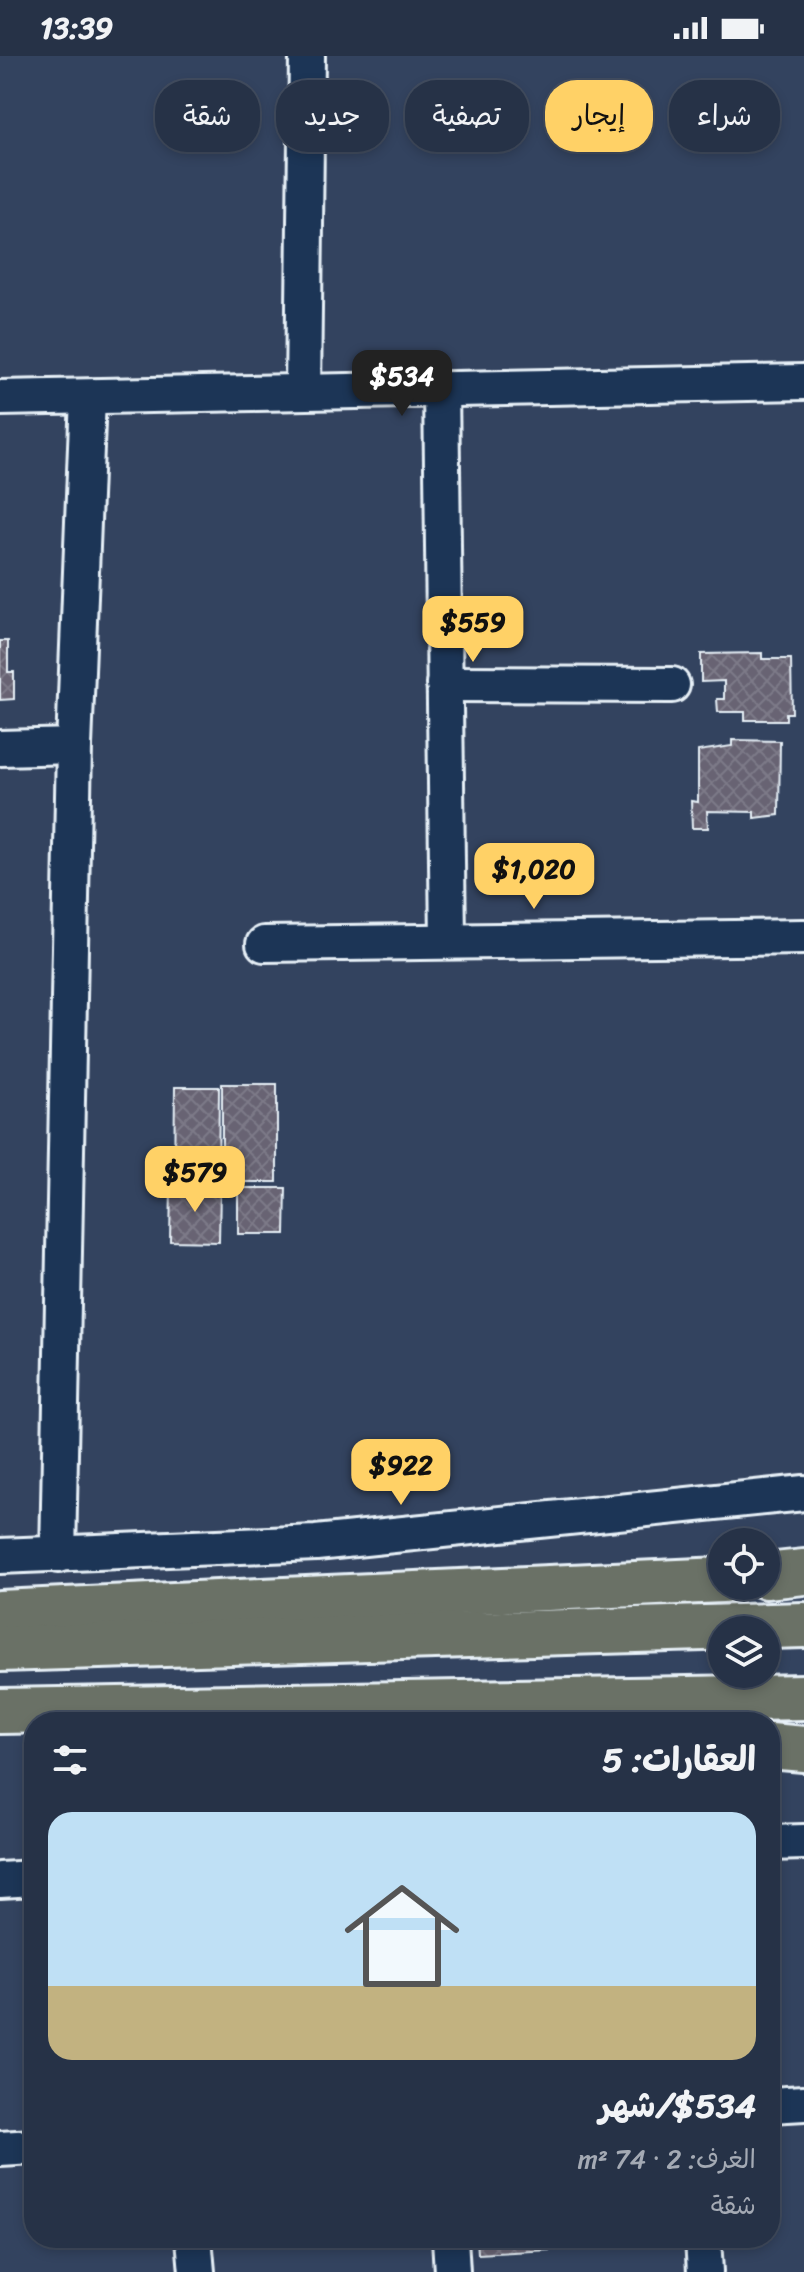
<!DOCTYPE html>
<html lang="ar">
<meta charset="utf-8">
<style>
body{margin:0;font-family:Sriracha,"Playpen Sans Arabic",sans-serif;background:#323e52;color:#f1f3f6;direction:rtl;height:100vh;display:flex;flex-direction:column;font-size:30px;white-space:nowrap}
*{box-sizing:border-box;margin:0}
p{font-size:26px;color:#a4aab4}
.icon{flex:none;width:44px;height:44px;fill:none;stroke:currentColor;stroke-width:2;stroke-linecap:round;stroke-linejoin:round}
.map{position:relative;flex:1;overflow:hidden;direction:ltr}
.side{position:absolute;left:24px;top:1656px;width:756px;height:536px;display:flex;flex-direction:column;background:#263247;border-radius:32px;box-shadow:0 4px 12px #0003,0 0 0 2px #424d60;direction:rtl}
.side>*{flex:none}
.guide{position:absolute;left:24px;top:24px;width:756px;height:72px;direction:rtl;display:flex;gap:16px}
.buttons{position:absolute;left:708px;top:1472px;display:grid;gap:16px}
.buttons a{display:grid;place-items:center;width:72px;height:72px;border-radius:50%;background:#263247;box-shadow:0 4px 12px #0003,0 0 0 2px #424d60;font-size:40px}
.price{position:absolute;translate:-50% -68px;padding:0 18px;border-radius:16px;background:#ffd166;color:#111;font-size:26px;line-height:52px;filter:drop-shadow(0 2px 4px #0008)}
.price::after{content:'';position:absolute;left:50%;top:48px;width:24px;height:18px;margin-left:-12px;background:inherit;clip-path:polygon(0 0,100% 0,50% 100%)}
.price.on{background:#222;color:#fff}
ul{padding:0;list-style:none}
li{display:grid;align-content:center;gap:16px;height:424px;padding:0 24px}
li+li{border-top:2px solid #424d60}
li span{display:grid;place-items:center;height:248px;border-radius:24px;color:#555}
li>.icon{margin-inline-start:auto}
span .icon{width:144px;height:144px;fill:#fffc;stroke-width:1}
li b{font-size:34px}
h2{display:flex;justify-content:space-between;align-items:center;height:96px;padding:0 24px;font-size:34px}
.tag{padding:0 28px;border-radius:32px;background:#263247;box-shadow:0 4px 12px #0003,0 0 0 2px #424d60;font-size:28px;line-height:72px}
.tag.on{background:#ffd166;color:#111}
.status{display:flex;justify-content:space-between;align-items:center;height:56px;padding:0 40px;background:#263247;direction:ltr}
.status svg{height:22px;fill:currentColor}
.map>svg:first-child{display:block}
.building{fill:url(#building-cross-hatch);stroke:#e8f1f8;stroke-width:2}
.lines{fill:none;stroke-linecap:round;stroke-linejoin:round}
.minor-casing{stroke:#e8f1f8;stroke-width:40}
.primary-casing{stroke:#e8f1f8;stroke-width:50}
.motorway-casing{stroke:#e8f1f8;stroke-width:50}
.minor{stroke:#1d3557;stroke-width:34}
.primary{stroke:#6a7166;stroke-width:44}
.motorway{stroke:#6a7166;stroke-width:44}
</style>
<div class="status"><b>13:39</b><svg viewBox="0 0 49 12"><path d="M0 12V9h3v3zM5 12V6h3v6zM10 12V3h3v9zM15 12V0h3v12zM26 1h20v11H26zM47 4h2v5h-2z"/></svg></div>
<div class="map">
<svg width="804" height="2216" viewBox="0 0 804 2216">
<defs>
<pattern id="building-cross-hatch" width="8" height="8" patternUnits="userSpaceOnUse" patternTransform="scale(2)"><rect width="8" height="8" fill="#676373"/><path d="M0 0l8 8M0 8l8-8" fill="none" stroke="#7d7a88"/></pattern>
</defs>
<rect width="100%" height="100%" fill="#33435f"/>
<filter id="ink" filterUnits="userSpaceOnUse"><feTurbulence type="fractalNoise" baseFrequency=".0125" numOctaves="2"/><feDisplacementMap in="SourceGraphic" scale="16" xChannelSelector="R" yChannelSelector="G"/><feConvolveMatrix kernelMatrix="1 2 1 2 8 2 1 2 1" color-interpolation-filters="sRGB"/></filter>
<g filter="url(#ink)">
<g class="building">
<polygon points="0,585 8,585 8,616 14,616 14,643 0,644"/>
<polygon points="762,597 762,603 791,603 792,657 786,657 786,664 745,664 745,656 718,656 717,643 724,643 724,625 701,626 701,598"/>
<polygon points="732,684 780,685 779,759 754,762 754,756 707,755 708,772 692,772 691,745 698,746 698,695 732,690"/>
<rect x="222" y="1028" width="55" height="98"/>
<polygon points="175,1031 219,1031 218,1127 174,1126"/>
<polygon points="171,1130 220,1131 219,1186 170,1185"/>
<polygon points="238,1132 286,1132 285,1178 238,1178"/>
<polygon points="477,2182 568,2182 569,2193 478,2198"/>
</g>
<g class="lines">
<g class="minor-casing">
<g id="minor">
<polyline points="441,332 448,885"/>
<polyline points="303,336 307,0"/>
<polyline points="0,342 804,326"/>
<polyline points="444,628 672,629"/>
<polyline points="0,692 74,690"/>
<polyline points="264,888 804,881"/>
<polyline points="58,1499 74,690 88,341"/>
<polyline points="0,1500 316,1487 804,1437"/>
<polyline points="770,1787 804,1786"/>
<polyline points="0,1824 34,1822"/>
<polyline points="770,2049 804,2047"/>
<polyline points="0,2093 34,2091"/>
<polyline points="194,2182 197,2216"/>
<polyline points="450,2182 452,2216"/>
<polyline points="703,2182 705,2216"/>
</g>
</g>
<g class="primary-casing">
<g id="primary">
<polyline points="766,1520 804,1516"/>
<polyline points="0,1557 722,1524"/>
<polyline points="770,1690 804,1693"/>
</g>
</g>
<g class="motorway-casing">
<g id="motorway">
<polyline points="0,1593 804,1569"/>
<polyline points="0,1655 804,1641"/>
</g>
</g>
<use href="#minor" class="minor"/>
<use href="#primary" class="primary"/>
<use href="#motorway" class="motorway"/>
</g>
</g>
</svg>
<div class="buttons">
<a><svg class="icon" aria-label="locate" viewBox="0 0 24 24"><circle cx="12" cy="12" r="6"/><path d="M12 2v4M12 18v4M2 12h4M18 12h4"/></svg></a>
<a><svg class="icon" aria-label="layers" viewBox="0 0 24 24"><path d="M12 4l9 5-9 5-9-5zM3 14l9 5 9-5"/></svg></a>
</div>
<b class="price on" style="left:402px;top:362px">$534</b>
<b class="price" style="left:473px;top:608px">$559</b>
<b class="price" style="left:534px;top:855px">$1,020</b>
<b class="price" style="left:195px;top:1158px">$579</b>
<b class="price" style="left:401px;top:1451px">$922</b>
<div class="guide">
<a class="tag">شراء</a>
<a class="tag on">إيجار</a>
<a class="tag">تصفية</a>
<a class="tag">جديد</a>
<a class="tag">شقة</a>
</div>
<section class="side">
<h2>العقارات: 5<svg class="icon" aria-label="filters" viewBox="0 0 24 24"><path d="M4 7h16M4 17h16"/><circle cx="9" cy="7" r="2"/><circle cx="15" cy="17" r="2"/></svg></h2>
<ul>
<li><span style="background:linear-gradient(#bfe0f5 70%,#c2b280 0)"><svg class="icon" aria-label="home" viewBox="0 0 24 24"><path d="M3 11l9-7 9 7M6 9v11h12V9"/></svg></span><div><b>$534/شهر</b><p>الغرف: 2 · 74 m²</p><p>شقة</p></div></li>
</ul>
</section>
</div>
